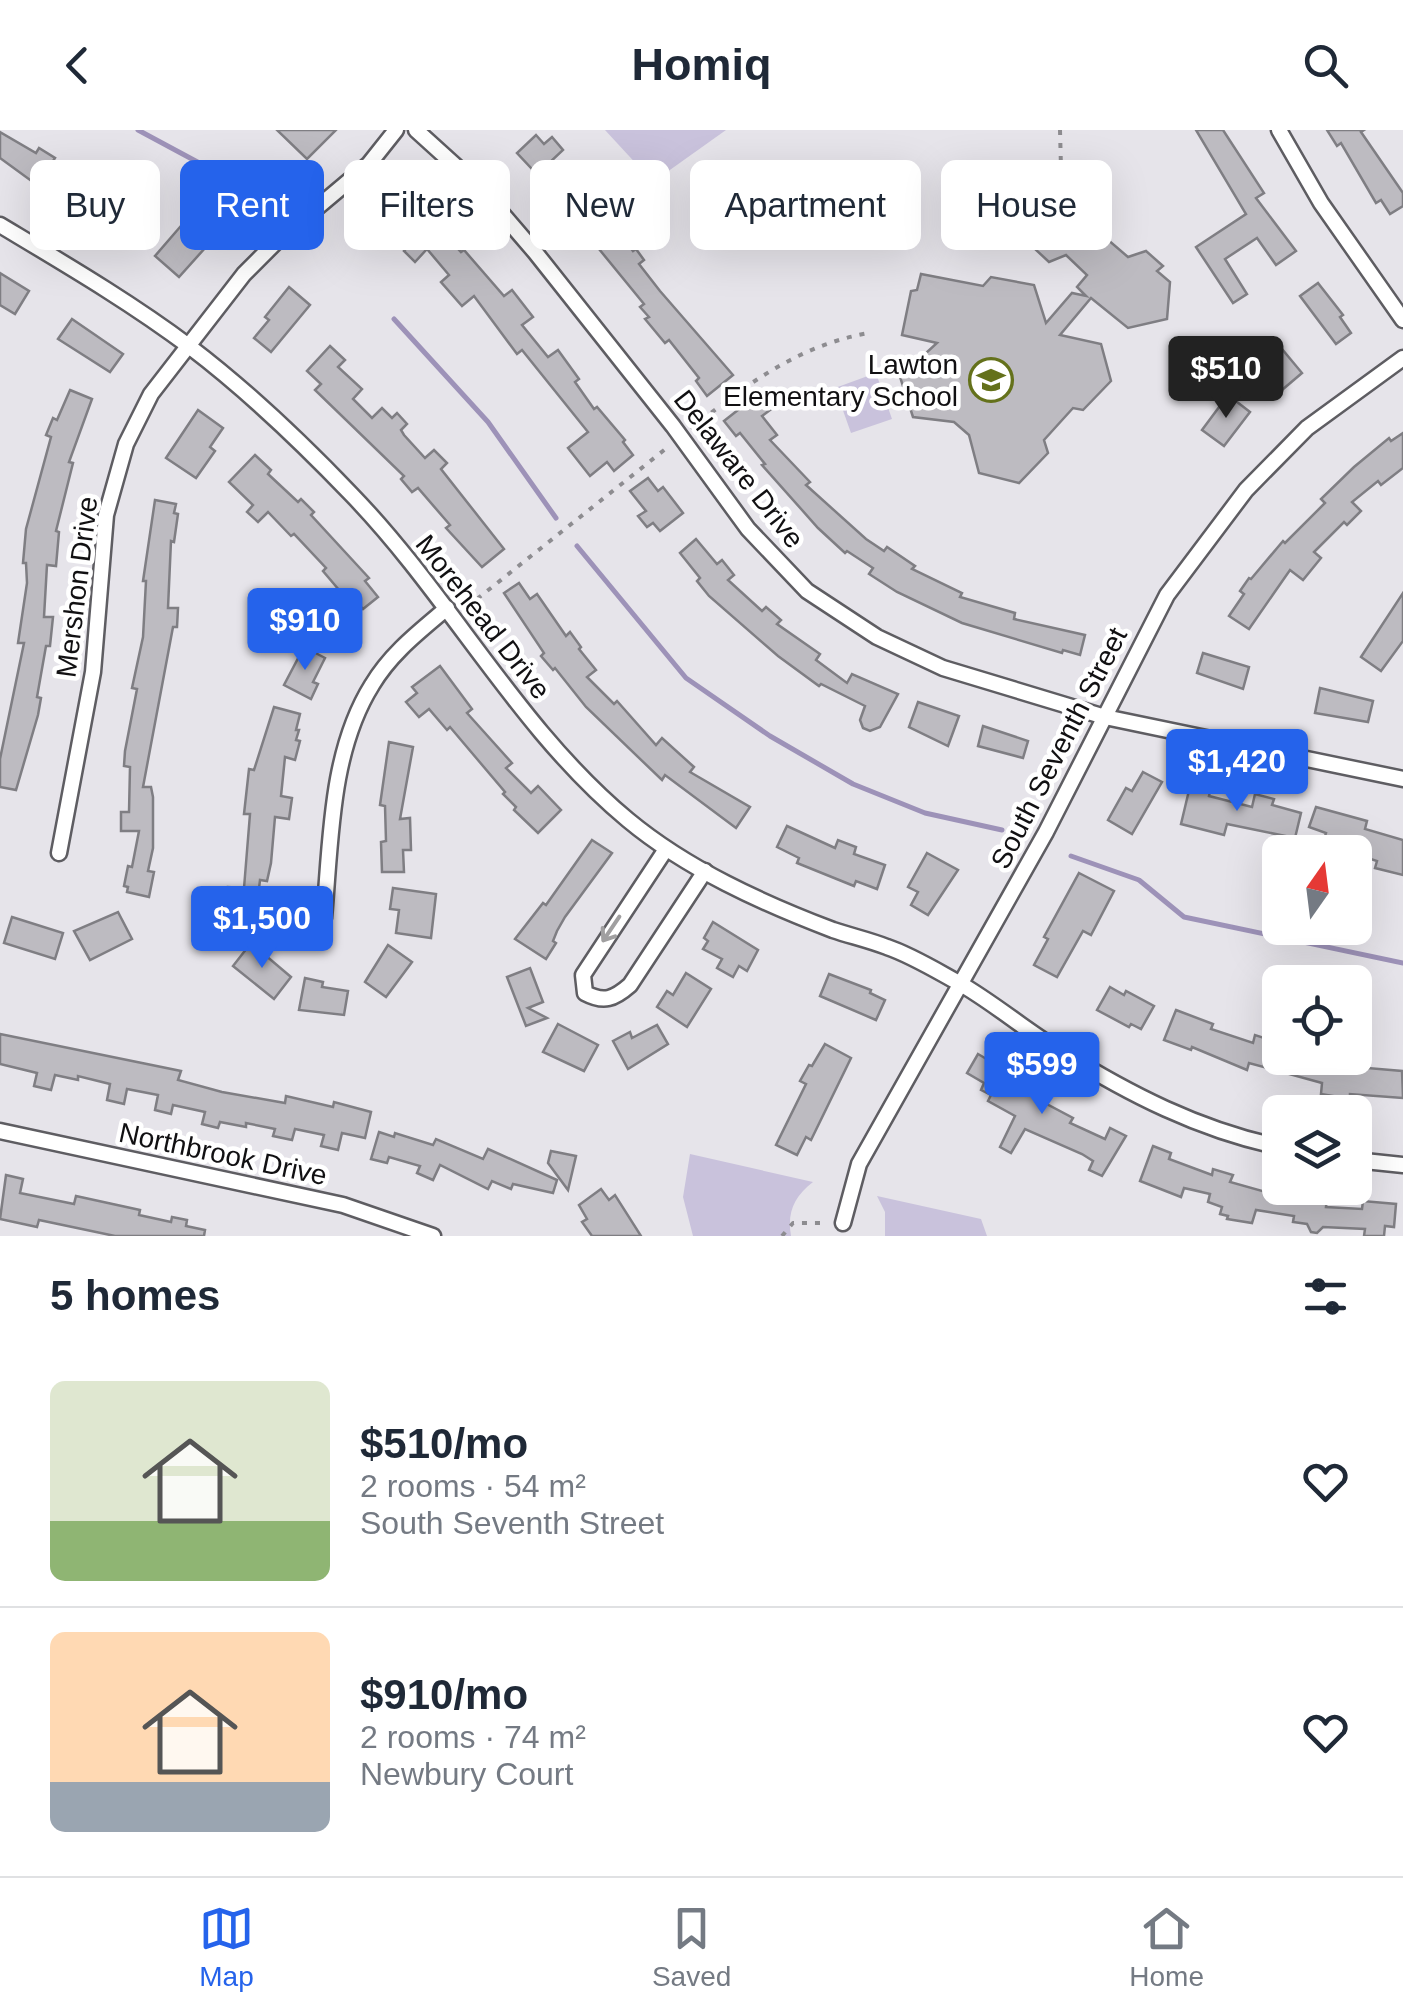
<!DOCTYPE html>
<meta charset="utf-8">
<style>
body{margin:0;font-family:Helvetica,sans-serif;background:#f6f6f7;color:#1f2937;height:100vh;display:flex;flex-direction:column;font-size:38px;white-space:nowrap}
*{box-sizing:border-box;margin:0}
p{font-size:32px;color:#747a83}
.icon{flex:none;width:55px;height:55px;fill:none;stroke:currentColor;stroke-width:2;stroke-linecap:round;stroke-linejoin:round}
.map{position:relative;height:1106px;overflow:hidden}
.details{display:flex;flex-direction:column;background:#fff;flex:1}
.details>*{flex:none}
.guide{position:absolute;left:30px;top:30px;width:1345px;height:90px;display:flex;gap:20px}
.needle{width:65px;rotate:14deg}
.tools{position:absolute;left:1262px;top:705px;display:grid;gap:20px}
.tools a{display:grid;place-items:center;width:110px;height:110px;border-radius:15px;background:#fff;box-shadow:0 10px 40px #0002;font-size:50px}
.price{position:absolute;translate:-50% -85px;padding:0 22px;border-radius:10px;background:#2563eb;color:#fff;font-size:32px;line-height:65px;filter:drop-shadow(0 2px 5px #0008)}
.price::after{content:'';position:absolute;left:50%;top:60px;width:30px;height:22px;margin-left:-15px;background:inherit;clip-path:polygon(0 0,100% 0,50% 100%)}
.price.current{background:#222;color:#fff}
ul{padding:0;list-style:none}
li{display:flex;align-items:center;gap:30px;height:250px;padding:0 50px}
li+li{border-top:2px solid #e0e1e3}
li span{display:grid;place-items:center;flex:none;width:280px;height:200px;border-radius:15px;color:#555}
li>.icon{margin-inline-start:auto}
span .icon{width:120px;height:120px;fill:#fffc;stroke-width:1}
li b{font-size:42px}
h2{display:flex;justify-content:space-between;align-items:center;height:120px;padding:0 50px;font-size:42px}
.tag{padding:0 35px;border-radius:15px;background:#fff;box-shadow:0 10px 40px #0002;font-size:35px;line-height:90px}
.tag.current{background:#2563eb;color:#fff}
header{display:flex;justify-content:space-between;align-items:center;height:130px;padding:0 50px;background:#fff;font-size:45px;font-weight:600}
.tab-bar{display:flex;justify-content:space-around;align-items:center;height:140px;border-top:2px solid #e0e1e3;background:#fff;font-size:28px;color:#747a83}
.tab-bar a{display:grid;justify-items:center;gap:5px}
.tab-bar .current{color:#2563eb}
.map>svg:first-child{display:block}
.green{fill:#c9c2dc}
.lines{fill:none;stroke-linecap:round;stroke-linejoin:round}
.stream{stroke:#9d92b8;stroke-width:5}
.building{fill:#bdbbc1;stroke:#7f7e83;stroke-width:2.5}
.minor-casing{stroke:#5e5d62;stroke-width:19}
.path{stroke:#8d8c90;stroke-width:4;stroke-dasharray:5 8;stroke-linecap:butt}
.minor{stroke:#fff;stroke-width:14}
.oneway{stroke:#a09fa0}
.labels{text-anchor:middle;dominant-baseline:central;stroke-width:9;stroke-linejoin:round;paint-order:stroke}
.poi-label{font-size:28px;fill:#111012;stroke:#fff;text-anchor:end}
.street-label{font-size:28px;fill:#111012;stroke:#fff}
</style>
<header><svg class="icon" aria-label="back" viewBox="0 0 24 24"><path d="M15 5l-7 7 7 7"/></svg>Homiq<svg class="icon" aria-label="search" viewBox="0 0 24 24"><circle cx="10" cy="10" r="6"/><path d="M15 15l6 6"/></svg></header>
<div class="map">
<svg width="1403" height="1106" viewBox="0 0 1403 1106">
<rect width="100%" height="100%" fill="#e6e4ea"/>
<g class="green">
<polygon points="605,0 726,0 653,52"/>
<polygon points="876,243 892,289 851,303 835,258"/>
<path d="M690,1024L813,1052C794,1067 787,1082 791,1106H693L683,1067Z"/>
<polygon points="877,1066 981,1089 987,1106 885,1106 885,1082"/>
</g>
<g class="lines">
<g class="stream">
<polyline points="138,0 244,57"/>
<polyline points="394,189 488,292 556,388"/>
<polyline points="577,416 686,548 770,606 853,654 925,683 1002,700"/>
<polyline points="1071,726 1139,750 1184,787 1403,833"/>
</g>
</g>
<g class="building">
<polygon points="277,0 336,0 307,29"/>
<polygon points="1196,0 1223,0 1264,63 1256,68 1296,121 1276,135 1257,108 1225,129 1247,164 1233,173 1196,117 1246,84"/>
<polygon points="1327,0 1364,0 1361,2 1403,63 1403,76 1390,84 1381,70 1376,73 1341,13 1337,16"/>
<polygon points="0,2 36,23 39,18 55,28 53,31 137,82 122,104 69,65 65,70 37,55 0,28"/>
<polygon points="536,5 544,14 552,7 563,20 548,34 571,58 577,53 584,62 587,60 633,121 636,119 644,130 639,134 660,161 733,245 707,266 696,251 699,248 669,210 665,213 645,189 649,187 640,177 644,174 590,108 587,110 575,95 580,92 549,53 547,55 517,23"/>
<polygon points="1065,53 1096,78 1093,97 1128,127 1146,121 1163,136 1157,141 1170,152 1167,189 1128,198 1091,168 1060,205 1101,214 1111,251 1083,280 1073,278 1044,310 1048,323 1019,353 979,343 969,305 954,292 913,287 900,247 937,213 902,205 911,161 917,160 921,144 983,156 991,147 1034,155 1046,193 1072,163 1086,166 1077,157 1087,145 1066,125 1049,132 1019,104 1026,64"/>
<polygon points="402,59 417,72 420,68 447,94 441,100 461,122 464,120 504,166 512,160 533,187 522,195 548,227 558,220 579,249 575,252 594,279 597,277 625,310 623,312 633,325 614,341 607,332 590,346 568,318 588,302 522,220 517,224 474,166 462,176 441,152 449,145 427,119 415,132 404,121 421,103 389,73"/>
<polygon points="202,79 220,95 211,105 214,108 179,147 155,126 180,97 183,100"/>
<polygon points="0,143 29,161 15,184 0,175"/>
<polygon points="1318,153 1343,185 1340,187 1351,203 1336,214 1300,166"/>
<polygon points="289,157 310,175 271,222 254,208 269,190 265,187"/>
<polygon points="72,189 123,224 110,242 58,209"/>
<polygon points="330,216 345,230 338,237 362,259 353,269 372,288 382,278 392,288 397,283 407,294 401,300 404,305 425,328 434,320 447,333 441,339 504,419 482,437 446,398 450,395 418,358 412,362 401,349 404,346 315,260 321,254 307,241"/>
<polygon points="1282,219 1302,243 1282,260 1279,257 1265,268 1248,248"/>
<polygon points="70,260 92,269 69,332 73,333 56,401 59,402 56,436 47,435 44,487 53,487 50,516 46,516 37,567 41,568 38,585 16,660 0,657 0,629 24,513 18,513 27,453 26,433 23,433 26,399 51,307 46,305 53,288 57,290"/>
<polygon points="757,265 770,280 762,286 777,305 770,310 810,352 806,355 866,409 884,421 887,417 915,436 912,439 962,463 960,467 1015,483 1014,489 1085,505 1080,525 1063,520 1062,523 962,493 897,462 869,444 873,438 847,421 845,423 818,398 762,335 765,334 740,303 736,306 724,291"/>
<polygon points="1228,265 1250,282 1224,316 1202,300"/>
<polygon points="198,280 223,298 210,317 215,321 196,348 166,328"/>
<polygon points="1403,303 1403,338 1381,355 1378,351 1352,372 1361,381 1347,395 1344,392 1314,422 1321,428 1303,450 1290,440 1249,499 1229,486 1244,464 1240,461 1249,448 1251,449 1283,411 1285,413 1325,373 1321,369 1354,337 1389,308 1391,311"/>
<polygon points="255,325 271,340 268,344 298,372 301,369 314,382 311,385 369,448 365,451 378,467 363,479 361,477 352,485 340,471 345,467 323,441 326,438 294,404 291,406 268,382 258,392 247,382 253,375 229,352"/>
<polygon points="648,348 658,361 663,357 683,383 660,401 653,393 647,397 638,386 646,381 630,361"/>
<polygon points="155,370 176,374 174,383 178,384 174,412 171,411 168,478 178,478 177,497 173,497 143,657 151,657 153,667 153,718 148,741 154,742 149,767 127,762 128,757 124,756 128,736 132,737 139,701 121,701 121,682 129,682 130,637 124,636 125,621 137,559 132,558 143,507 146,451 143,451"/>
<polygon points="696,409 717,434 722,430 734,445 728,450 762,481 766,477 781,490 777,494 820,524 816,530 847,553 852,544 898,564 880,597 870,601 863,598 860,590 865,576 821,554 819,556 778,526 709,466 697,451 700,448 680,423"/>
<polygon points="519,453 530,469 537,464 566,506 570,502 581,517 579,519 596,540 587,547 614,574 617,571 656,615 662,608 694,637 690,642 750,677 736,698 665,645 662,650 586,577 555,538 553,540 541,526 544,523 504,463"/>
<polygon points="1403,463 1403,511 1381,541 1361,527"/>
<polygon points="304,517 325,528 313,552 318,554 311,569 284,555"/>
<polygon points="1203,523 1249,537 1243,559 1197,543"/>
<polygon points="440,536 472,579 467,583 512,633 506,638 531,663 538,656 561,680 538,703 514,680 516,677 503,664 505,662 450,597 447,600 429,579 419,587 406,572 417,563 412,557"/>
<polygon points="1320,558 1373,571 1368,592 1315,583"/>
<polygon points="918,572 959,586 948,616 909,597"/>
<polygon points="274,577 300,584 296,600 299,600 296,610 300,611 295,630 285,627 281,666 292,668 289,689 275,687 271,733 267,751 260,750 254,801 228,800 228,757 244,758 250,684 244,684 249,639 254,640"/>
<polygon points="983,596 1028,611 1023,628 978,616"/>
<polygon points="389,612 413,617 400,689 410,688 411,720 403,720 404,742 382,742 381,712 386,711 385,676 380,675"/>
<polygon points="1143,642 1162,652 1132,704 1108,690 1126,658 1132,661"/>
<polygon points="1191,652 1211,657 1209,666 1252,677 1255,664 1274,669 1272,675 1301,683 1295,708 1227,694 1224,705 1181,694"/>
<polygon points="1316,677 1367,691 1365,699 1403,710 1403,745 1375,738 1377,731 1323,713 1326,703 1309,697"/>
<polygon points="787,696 835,718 838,710 856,717 854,724 885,735 877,759 856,751 854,756 797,733 799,728 777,717"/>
<polygon points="592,710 612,723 565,787 557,801 553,811 556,813 546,829 515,809 543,773 546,775"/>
<polygon points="927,723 958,740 928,785 911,775 918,762 908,757"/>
<polygon points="1079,743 1114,761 1091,805 1083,801 1057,847 1034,835 1048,809 1044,807"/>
<polygon points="393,758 436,764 431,808 396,803 399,780 390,779"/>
<polygon points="118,782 132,809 90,830 74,801"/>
<polygon points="12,787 63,803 55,829 4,813"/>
<polygon points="713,792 758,820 747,841 739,836 733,847 717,838 722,829 703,819 708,811 704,808"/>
<polygon points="251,813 291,847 274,869 233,836"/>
<polygon points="388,815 412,832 386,867 365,852"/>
<polygon points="530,838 543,872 528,878 547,888 526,896 507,847"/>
<polygon points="686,843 711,859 687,897 657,877 667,861 673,865"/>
<polygon points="829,844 871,860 870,863 885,870 876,890 820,866"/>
<polygon points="305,848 323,852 322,857 348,861 344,885 299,880"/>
<polygon points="1110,857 1124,865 1126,861 1154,876 1141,899 1131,894 1129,897 1097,880"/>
<polygon points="1176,880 1213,894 1211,899 1253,913 1255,905 1280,913 1280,928 1357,928 1355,937 1402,941 1403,968 1350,964 1350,969 1321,964 1322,953 1249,933 1247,940 1192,917 1191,920 1164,910"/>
<polygon points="558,894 598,915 584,941 543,922"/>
<polygon points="657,895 668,914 628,939 613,911 630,902 632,908"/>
<polygon points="0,904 181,941 178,950 222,962 285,973 286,966 333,977 334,972 371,982 365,1008 342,1003 338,1020 321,1016 324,1005 295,999 292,1010 273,1006 275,999 246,993 246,997 220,992 218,998 202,994 205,982 173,975 171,984 155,980 158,965 127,959 124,974 107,970 110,954 78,946 78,950 55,945 51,960 34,956 37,943 0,934"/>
<polygon points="825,914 851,928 811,1010 806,1007 797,1025 776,1015 806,954 800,951 809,935 812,936"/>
<polygon points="978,924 995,934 994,937 1048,964 1043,972 1073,988 1070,993 1105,1009 1110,998 1126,1006 1102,1046 1089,1040 1093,1031 1082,1024 1025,999 1011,1023 1000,1017 1015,986 988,971 991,965 981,960 984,953 967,943"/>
<polygon points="379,1002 394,1007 395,1003 433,1015 436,1009 483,1029 488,1019 557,1050 553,1063 513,1054 511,1059 492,1051 488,1059 440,1035 433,1050 417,1043 420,1036 389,1027 387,1033 371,1029"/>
<polygon points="1153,1016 1171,1023 1169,1029 1212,1045 1213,1039 1233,1045 1230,1052 1280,1066 1283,1058 1327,1068 1326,1077 1362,1079 1363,1071 1396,1074 1394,1097 1385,1096 1384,1106 1364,1106 1365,1099 1323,1097 1317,1103 1311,1102 1307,1094 1293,1092 1294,1086 1256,1080 1252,1093 1227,1089 1228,1086 1220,1084 1222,1077 1208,1072 1210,1064 1184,1058 1181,1067 1140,1051"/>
<polygon points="551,1021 576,1026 568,1060 548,1033"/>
<polygon points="6,1045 23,1049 20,1063 74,1074 76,1066 140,1080 139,1085 171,1092 172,1087 187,1090 186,1096 205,1100 204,1106 115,1106 39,1090 37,1097 0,1089"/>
<polygon points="601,1059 609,1070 615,1065 641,1106 592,1106 582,1092 587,1089 579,1075"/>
</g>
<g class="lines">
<g class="minor-casing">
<g id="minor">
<polyline points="416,0 480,58 535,122 673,296 748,399 807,461 877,507 943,538 1105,587 1403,649"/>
<polyline points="1279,0 1321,73 1403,190"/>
<path d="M0,95C65,134 130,172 190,217C244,258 304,315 351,364C450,466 518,599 628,690C687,739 762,773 833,800C851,806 869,810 887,817C911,825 937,841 959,853C994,873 1025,900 1060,921C1129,964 1199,1000 1280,1017"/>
<path d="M666,719L583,845L585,863C604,873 614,869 630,855L705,741"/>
<polyline points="59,723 93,542 106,385 126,314 151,264 244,144 275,113 369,34 396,0"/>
<path d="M324,788C331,711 330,622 372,555C391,523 420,501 447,478"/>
<polyline points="0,1001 343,1075 433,1106"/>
<polyline points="1355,1030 1403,1035"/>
<polyline points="843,1093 859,1034 1046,702 1167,465 1246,360 1307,298 1403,228"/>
</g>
</g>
<g class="path">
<polyline points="1060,0 1061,38"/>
<path d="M691,299C745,255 799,215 869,203"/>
<polyline points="467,477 668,317"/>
<polyline points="782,1106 793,1093 827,1093"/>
</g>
<use href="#minor" class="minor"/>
</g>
<defs><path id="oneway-shaft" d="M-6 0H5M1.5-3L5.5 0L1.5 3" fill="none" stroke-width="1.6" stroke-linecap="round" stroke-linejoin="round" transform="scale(2.5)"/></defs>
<use class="oneway" href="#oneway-shaft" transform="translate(611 799) rotate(124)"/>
<defs>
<g id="school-ring" transform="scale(2.25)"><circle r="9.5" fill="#fff" stroke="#64711b" stroke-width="1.5"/><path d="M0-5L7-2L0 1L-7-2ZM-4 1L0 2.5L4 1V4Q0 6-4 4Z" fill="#64711b"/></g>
</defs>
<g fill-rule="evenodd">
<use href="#school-ring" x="991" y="250"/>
</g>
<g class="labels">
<g class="poi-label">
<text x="958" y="234">Lawton<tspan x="958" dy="32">Elementary School</tspan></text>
</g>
<g class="street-label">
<text transform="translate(739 339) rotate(52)">Delaware Drive</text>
<text transform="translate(77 457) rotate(-83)">Mershon Drive</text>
<text transform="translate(483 487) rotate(52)">Morehead Drive</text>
<text transform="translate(1059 618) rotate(-63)">South Seventh Street</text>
<text transform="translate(223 1024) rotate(12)">Northbrook Drive</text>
</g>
</g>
</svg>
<div class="tools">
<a><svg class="needle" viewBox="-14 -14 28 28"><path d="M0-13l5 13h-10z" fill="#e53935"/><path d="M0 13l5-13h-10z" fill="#747a83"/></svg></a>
<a><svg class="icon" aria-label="locate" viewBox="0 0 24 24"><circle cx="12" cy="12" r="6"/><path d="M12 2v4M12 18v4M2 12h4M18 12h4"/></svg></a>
<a><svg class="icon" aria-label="layers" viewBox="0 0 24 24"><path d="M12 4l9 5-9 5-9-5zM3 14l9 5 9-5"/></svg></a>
</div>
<b class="price current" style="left:1226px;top:291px">$510</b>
<b class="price" style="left:305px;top:543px">$910</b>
<b class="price" style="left:1237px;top:684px">$1,420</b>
<b class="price" style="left:262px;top:841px">$1,500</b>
<b class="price" style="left:1042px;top:987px">$599</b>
<div class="guide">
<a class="tag">Buy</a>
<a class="tag current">Rent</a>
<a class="tag">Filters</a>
<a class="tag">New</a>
<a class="tag">Apartment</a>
<a class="tag">House</a>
</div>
</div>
<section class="details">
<h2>5 homes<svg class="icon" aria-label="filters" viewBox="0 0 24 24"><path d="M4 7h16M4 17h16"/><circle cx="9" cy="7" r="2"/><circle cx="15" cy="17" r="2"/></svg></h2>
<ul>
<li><span style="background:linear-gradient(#dfe7d0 70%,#8fb573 0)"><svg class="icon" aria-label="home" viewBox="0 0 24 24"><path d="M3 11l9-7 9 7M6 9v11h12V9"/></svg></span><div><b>$510/mo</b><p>2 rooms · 54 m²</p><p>South Seventh Street</p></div><svg class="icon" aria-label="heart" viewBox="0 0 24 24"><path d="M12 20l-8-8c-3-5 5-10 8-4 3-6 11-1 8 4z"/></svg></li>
<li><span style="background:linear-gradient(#ffd9b3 75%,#9aa5b1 0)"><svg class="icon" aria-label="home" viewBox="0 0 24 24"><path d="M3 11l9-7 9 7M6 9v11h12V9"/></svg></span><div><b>$910/mo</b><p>2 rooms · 74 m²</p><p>Newbury Court</p></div><svg class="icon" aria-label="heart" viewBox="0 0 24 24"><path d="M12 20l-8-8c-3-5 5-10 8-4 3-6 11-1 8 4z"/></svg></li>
</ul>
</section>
<nav class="tab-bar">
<a class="current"><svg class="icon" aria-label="map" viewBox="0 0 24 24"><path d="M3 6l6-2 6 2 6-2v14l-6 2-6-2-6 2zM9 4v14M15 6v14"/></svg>Map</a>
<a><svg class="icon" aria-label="saved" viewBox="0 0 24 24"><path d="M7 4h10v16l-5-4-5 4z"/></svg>Saved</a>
<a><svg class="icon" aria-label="home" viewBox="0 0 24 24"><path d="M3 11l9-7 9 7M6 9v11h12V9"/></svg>Home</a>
</nav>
